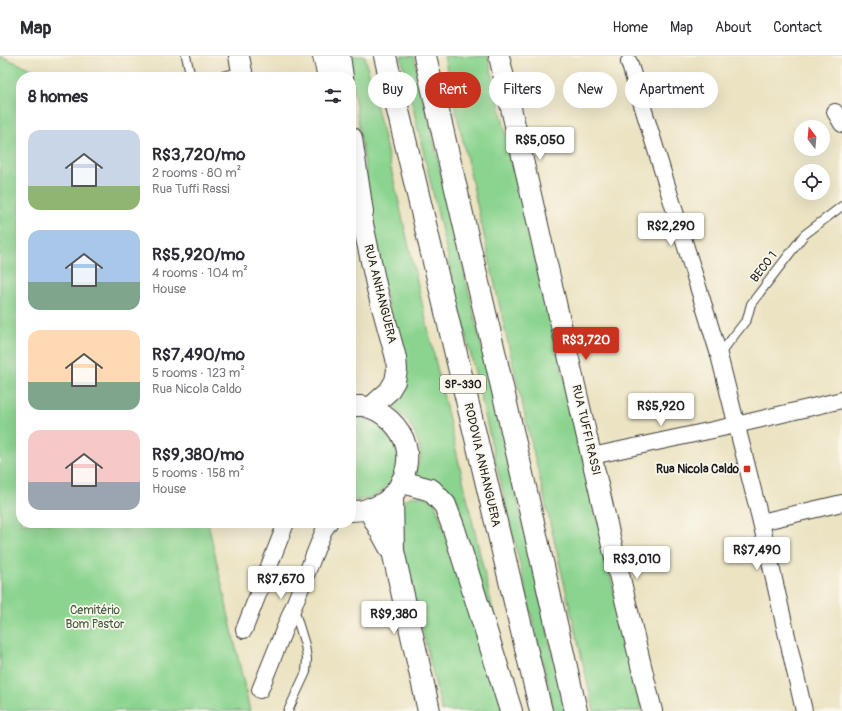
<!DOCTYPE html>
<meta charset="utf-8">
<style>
body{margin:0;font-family:Pangolin,sans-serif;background:#f2f2f3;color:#2b2b33;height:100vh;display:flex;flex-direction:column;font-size:15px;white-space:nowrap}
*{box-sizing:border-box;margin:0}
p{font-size:13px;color:#7c7c81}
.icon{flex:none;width:22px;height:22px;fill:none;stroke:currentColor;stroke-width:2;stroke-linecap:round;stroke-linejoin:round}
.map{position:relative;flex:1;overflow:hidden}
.side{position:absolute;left:16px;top:16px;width:340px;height:456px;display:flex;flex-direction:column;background:#fff;border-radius:16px;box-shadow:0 4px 16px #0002}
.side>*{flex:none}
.banner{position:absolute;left:368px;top:16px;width:380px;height:36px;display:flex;gap:8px}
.needle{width:26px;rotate:344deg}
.controls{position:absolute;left:794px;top:64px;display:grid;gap:8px}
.controls a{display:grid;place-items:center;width:36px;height:36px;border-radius:50%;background:#fff;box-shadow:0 4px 16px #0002;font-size:20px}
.price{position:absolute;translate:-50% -34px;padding:0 9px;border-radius:4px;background:#fff;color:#222;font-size:13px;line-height:26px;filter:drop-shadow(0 1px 2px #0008)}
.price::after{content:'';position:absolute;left:50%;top:24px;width:12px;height:9px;margin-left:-6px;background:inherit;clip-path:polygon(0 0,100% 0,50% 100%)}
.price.active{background:#c8321e;color:#fff}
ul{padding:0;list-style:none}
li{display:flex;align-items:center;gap:12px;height:100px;padding:0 12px}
li span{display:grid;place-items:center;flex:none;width:112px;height:80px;border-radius:12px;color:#555}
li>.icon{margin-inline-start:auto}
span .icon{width:48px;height:48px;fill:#fffc;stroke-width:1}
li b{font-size:17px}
h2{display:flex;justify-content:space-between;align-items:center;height:48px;padding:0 12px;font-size:17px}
.chip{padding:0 14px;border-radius:18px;background:#fff;box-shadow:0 4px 16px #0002;font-size:14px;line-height:36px}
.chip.active{background:#c8321e;color:#fff}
header{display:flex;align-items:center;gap:24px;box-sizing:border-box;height:56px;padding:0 20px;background:#fff;border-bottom:1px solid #e1e1e2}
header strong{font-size:19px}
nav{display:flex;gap:22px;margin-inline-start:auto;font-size:14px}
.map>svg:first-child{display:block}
.green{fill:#8bd48f;stroke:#547856}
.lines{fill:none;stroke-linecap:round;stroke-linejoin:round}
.service-casing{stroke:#3b3a35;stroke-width:10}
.minor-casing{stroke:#3b3a35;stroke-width:18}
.tertiary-casing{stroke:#3b3a35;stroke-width:22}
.secondary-casing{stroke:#3b3a35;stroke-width:24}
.motorway-casing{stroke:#3b3a35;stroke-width:24}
.service{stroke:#fff;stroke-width:8}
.minor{stroke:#fff;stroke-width:16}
.tertiary{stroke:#fff;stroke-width:20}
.secondary{stroke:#fff;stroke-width:22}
.motorway{stroke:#fff;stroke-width:22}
.poi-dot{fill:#c8321e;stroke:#fbf7ec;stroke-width:1.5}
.labels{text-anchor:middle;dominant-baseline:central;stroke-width:3.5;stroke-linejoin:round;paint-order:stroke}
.shield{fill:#fbf7ec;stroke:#5f5e5a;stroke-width:1}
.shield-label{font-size:11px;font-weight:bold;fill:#1c1c1c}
.street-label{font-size:12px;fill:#1c1c1c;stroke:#fbf7ec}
.poi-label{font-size:12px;font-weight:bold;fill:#1c1c1c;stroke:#fbf7ec;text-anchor:end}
.park-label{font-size:12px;fill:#435c44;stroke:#fbf7ec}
</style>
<header>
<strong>Map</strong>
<nav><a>Home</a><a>Map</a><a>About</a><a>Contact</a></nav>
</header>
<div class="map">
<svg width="842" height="655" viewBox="0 0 842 655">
<rect width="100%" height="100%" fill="#fbf7ec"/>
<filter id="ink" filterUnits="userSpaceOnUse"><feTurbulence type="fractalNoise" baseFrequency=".025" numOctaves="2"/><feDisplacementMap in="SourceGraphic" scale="8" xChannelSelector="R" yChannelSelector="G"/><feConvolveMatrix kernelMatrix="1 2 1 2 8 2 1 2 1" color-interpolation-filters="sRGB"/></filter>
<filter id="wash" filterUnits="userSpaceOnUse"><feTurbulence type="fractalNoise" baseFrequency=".012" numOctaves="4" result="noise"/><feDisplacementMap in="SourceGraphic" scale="16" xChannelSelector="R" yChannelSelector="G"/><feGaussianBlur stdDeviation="0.9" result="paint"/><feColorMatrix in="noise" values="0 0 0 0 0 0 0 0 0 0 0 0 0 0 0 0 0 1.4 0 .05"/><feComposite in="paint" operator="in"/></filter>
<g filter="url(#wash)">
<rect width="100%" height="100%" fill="#ebe3c2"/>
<g class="green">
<polygon points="0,0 51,21 21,21 21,467 208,467 250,655 0,655"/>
<path d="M348,0H365L499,580L497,581L452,445L417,423L414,415C416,413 418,410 419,407C424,395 414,373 406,363C399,356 395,357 393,346C401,337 403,331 406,319L384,232Z"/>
<polygon points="401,0 414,0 566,655 554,655"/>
<polygon points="444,0 488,0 523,152 566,329 642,655 594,655 505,274"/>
<path d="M351,362C355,362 359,361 363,362C371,363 377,367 383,371C389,376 394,383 396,391C405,420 381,447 351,444Z"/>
<polygon points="412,440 420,440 434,444 504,655 442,655 403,493 396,450 404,444"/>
</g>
</g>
<g filter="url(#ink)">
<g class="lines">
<g class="service-casing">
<g id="service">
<polyline points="186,0 191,21"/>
<polyline points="218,21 241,16"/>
<polyline points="719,299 747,263 751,248 804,179 842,150"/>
<polyline points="288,655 306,616 307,603 305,589 294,553"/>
</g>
</g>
<g class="minor-casing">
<g id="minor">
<polyline points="629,6 719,299 761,466 804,655"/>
<polyline points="835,56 842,68"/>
<polyline points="592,400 736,369 842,344"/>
<polyline points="761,466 842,447"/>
<polyline points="244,574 286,467"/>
<polyline points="260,634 324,474 329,467"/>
</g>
</g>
<g class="tertiary-casing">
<g id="tertiary">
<polyline points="239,0 243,21"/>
<polyline points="323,0 328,21"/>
<polyline points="499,0 610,481 652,655"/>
<polyline points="357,140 377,233 396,302 397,314 395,325 389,335 370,352"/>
<path d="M351,350C355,350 359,350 363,350C383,354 401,371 406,390C411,411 400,438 381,448C372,453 361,455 351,455"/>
</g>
</g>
<g class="secondary-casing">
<g id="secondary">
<polyline points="392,440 393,495 429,655"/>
<polyline points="369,453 391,493"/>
</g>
</g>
<g class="motorway-casing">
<g id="motorway">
<polyline points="339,0 342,21"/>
<polyline points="385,0 541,655"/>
<polyline points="425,0 493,291 576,655"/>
<polyline points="351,82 362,156"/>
<polyline points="402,426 431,434 445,449 454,473 511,655"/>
</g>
</g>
<use href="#service" class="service"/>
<use href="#minor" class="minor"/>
<use href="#tertiary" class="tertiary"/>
<use href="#secondary" class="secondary"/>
<use href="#motorway" class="motorway"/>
</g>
</g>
<rect class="poi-dot" x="743" y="409" width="8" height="8" rx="2"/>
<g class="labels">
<rect class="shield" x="440" y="319" width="46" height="18" rx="3"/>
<g class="shield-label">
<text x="463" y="328">SP-330</text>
</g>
<g class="street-label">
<text transform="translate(764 211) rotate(-52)">BECO 1</text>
<text transform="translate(380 238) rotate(76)">RUA ANHANGUERA</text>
<text transform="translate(586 374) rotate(77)">RUA TUFFI RASSI</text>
<text transform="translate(482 409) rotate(77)">RODOVIA ANHANGUERA</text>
</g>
<g class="poi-label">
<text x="739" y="413">Rua Nicola Caldo</text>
</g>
<g class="park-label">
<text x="95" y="554">Cemitério<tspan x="95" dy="14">Bom Pastor</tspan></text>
</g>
</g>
</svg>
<div class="controls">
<a><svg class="needle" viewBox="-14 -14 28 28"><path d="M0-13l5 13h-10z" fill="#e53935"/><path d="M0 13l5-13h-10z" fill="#7c7c81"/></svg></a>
<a><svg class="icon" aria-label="locate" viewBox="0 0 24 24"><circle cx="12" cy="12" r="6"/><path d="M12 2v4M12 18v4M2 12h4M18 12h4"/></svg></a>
</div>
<b class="price" style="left:540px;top:105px">R$5,050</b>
<b class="price" style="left:671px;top:191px">R$2,290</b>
<b class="price active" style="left:586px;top:305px">R$3,720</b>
<b class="price" style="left:661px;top:371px">R$5,920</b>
<b class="price" style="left:757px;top:515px">R$7,490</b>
<b class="price" style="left:637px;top:524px">R$3,010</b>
<b class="price" style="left:281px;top:544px">R$7,670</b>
<b class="price" style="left:394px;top:579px">R$9,380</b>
<div class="banner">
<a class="chip">Buy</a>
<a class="chip active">Rent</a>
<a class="chip">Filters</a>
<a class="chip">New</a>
<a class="chip">Apartment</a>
</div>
<section class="side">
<h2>8 homes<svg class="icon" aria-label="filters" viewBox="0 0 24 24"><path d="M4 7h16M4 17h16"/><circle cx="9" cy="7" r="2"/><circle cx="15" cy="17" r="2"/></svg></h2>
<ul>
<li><span style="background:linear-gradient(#c9d6e8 70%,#8fb573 0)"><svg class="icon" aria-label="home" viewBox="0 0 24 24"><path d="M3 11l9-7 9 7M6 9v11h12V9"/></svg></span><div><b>R$3,720/mo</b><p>2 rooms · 80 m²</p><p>Rua Tuffi Rassi</p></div></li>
<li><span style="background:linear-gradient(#a9c7e8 65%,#7fa58c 0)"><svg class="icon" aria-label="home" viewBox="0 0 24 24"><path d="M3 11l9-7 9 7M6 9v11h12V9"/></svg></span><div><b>R$5,920/mo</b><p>4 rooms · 104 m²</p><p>House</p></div></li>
<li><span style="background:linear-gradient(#ffd9b3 65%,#7fa58c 0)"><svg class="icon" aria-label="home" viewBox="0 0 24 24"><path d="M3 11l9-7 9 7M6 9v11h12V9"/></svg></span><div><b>R$7,490/mo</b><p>5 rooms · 123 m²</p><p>Rua Nicola Caldo</p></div></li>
<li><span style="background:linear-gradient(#f6c9c9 65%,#9aa5b1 0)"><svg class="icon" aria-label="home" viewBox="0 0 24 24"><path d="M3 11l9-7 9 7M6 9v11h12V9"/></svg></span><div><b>R$9,380/mo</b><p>5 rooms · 158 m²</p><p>House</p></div></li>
</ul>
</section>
</div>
